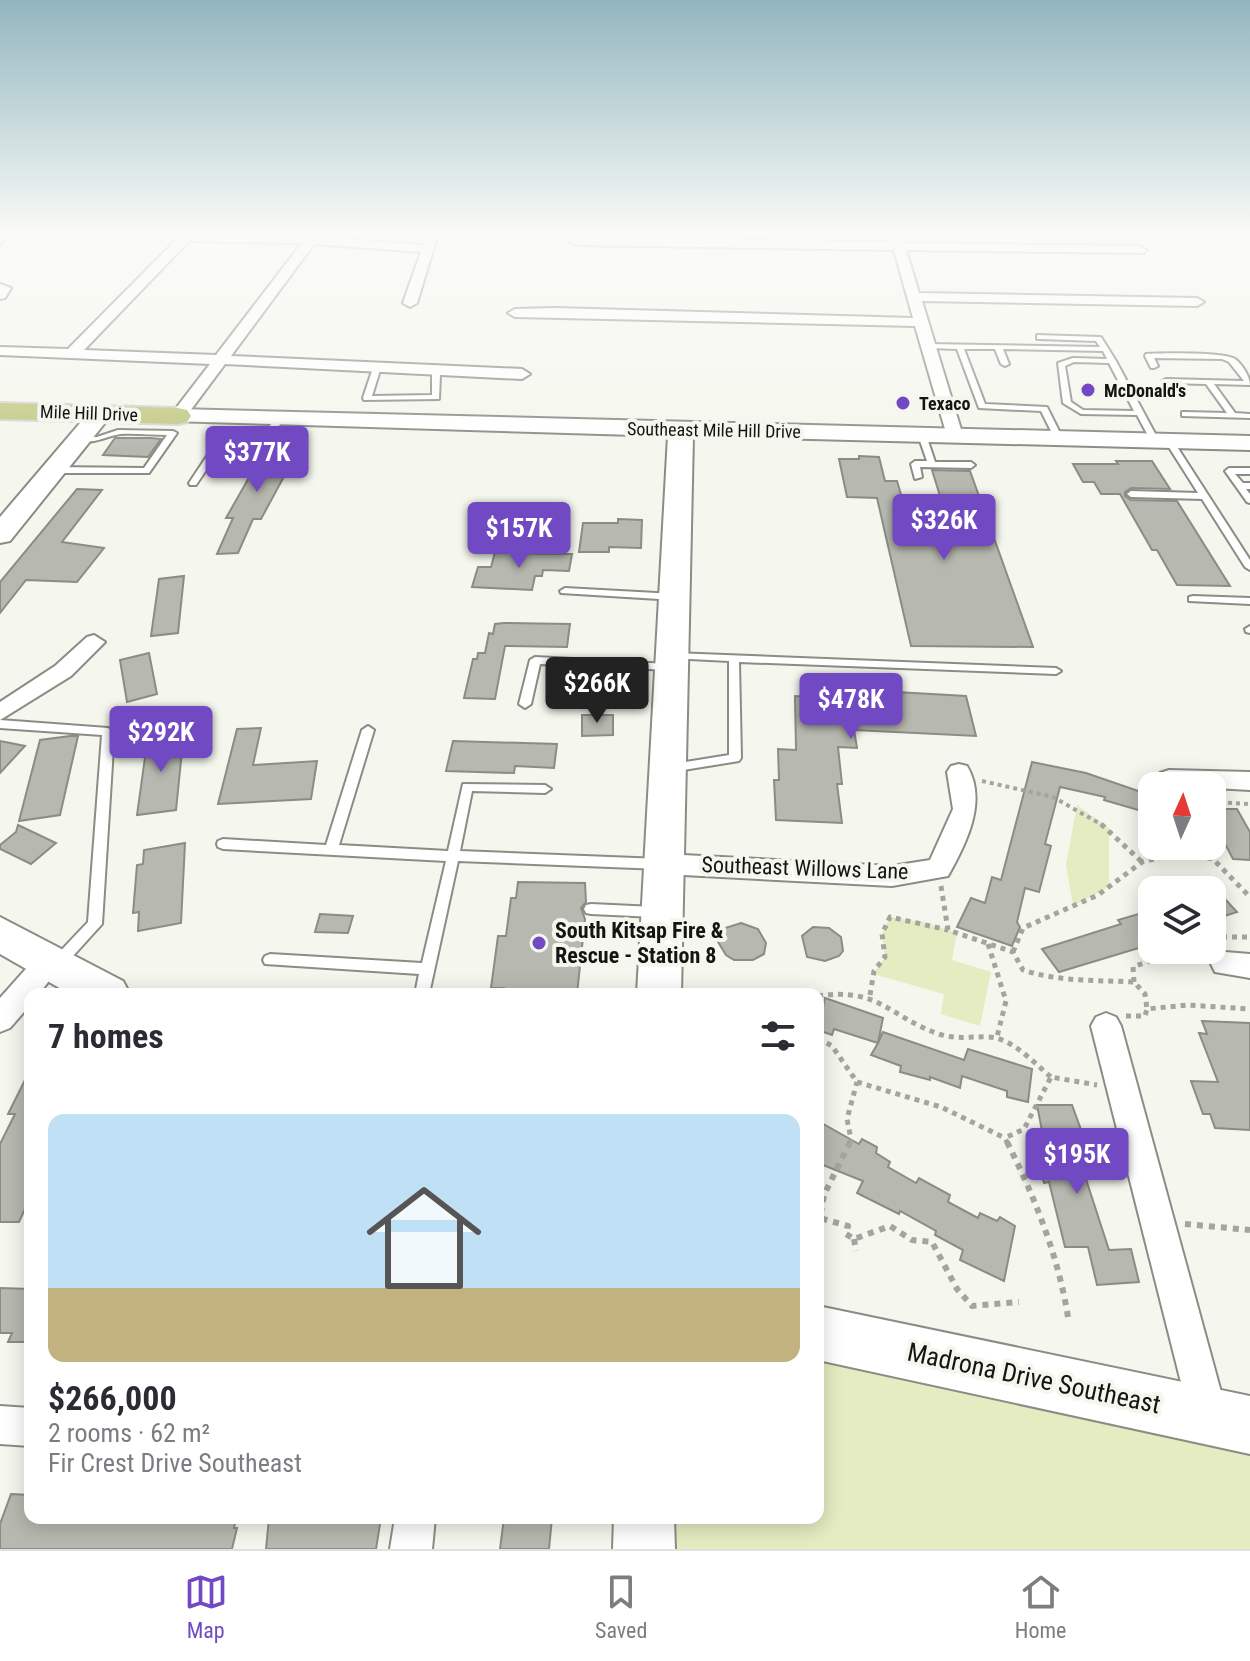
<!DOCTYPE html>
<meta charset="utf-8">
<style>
body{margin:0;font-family:"Roboto Condensed",sans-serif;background:#f2f2f3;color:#2b2b33;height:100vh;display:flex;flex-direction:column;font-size:30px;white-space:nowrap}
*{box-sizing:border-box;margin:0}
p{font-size:26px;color:#7c7c81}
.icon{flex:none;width:44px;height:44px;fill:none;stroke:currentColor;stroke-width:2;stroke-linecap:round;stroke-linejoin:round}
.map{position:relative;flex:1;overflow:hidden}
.sheet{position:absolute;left:24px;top:988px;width:800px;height:536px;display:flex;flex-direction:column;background:#fff;border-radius:16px;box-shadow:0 4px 20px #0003}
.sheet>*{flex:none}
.needle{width:52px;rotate:3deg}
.controls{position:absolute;left:1138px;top:772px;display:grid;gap:16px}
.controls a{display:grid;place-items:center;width:88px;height:88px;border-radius:16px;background:#fff;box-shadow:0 4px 20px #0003;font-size:40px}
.price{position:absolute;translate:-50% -68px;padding:0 18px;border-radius:8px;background:#7149c2;color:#fff;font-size:26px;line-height:52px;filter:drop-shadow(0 2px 4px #0008)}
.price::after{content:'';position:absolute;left:50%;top:48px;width:24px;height:18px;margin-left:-12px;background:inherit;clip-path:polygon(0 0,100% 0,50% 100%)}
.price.active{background:#222;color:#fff}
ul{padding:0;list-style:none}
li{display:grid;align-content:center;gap:16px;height:424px;padding:0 24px}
li span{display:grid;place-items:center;height:248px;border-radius:16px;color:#555}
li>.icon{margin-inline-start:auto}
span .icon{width:144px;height:144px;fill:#fffc;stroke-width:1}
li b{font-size:34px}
h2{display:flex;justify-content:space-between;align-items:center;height:96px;padding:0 24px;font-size:34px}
.tabs{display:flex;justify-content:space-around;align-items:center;height:112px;border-top:2px solid #e1e1e2;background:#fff;font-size:22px;color:#7c7c81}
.tabs a{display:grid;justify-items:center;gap:4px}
.tabs .active{color:#7149c2}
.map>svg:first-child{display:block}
.green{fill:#e5ecc2}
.building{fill:#b7b9b0;stroke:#8b8d84;stroke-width:2}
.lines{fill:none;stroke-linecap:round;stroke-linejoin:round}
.lane-casing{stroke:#8b8c84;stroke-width:4}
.street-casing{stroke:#8b8c84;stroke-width:4}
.secondary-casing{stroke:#8b8c84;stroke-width:4}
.primary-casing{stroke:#d5d5d4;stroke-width:4}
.path-far2{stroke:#a3a59e;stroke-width:4;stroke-dasharray:4 4;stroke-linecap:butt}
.path-far1{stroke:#a3a59e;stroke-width:5;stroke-dasharray:5 5;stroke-linecap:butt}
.path{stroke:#a3a59e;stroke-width:6;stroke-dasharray:6 6;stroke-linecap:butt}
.lane{fill:#fff;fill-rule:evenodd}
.street{fill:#fff;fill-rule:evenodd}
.secondary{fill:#fff;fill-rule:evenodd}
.primary{fill:#c2c883;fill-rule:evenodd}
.poi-dot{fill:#7149c2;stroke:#f5f7ee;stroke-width:3}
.labels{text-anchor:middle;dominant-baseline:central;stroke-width:8;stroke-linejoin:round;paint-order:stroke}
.far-poi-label{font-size:18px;font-weight:bold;fill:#141512;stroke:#f5f7ee;text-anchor:start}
.far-street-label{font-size:18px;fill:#141512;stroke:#f5f7ee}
.street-label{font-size:22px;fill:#141512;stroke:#f5f7ee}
.poi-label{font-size:22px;font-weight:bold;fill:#141512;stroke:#f5f7ee;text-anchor:start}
.near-street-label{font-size:26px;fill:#141512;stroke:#f5f7ee}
</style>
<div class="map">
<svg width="1250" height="1549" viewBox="0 0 1250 1549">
<rect width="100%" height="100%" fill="#f5f7ee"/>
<g class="green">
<polygon points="1077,805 1109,828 1109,887 1073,906 1066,865"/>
<polygon points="890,917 923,922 957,933 952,960 991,972 980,1026 941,1014 944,994 873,974 885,957 882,934"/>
<polygon points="818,1333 1250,1425 1250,1549 644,1549 644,1518 818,1518"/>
</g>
<g class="building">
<polygon points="115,438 151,438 161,439 148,457 103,455"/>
<polygon points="267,446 300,447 261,519 253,519 238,553 217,554 233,518 226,518 251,474 247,474 261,450"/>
<polygon points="859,456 879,457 885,481 897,481 905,508 944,509 932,470 970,471 1033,647 911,646 877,498 847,497 839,459 859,459"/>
<polygon points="1116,461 1152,461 1170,489 1131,488 1125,492 1125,496 1131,500 1177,501 1230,586 1177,585 1157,550 1152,550 1120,494 1101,494 1094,482 1083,482 1073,464 1118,464"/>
<polygon points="77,489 102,490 62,542 104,548 77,582 26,580 0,613 0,582"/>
<polygon points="618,519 642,520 641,548 609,547 609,552 579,552 583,523 618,523"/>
<polygon points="495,552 541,554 572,554 569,571 543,570 542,576 535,576 532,590 472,587 478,567 491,567"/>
<polygon points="184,576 178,633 151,636 159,579"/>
<polygon points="504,623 570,624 567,647 505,646 495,699 464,698 473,659 477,659 478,653 485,653 489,633 493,634 495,624"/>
<polygon points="149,653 157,694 127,702 120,660"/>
<polygon points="826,688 966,696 976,736 854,730 857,748 838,747 842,784 837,784 842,823 776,820 774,780 779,780 778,749 796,750 795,696 813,697 812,689"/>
<polygon points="582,715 613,715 613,735 582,736"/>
<polygon points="261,728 253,765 317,761 311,799 218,804 237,729"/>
<polygon points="184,731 176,810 137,815 148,736"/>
<polygon points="70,736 78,736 60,815 19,821 40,740"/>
<polygon points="0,741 25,746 0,773"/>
<polygon points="453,741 557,744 554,768 515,766 514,773 446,771"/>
<polygon points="1032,762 1086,773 1147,794 1145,812 1104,800 1105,797 1060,787 1045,844 1051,846 1039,892 1025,888 1017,922 1020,927 1012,946 957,927 971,898 985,903 992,877 1001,880"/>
<polygon points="1212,809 1237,809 1250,832 1250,860 1233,859 1212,819"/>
<polygon points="18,825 56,843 31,864 0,849 0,845 16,832"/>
<polygon points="185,843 181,923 138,931 139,912 133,913 137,865 143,864 144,850"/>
<polygon points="518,882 585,883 586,902 581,908 585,919 577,994 503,994 504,988 491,988 498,936 506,936 511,898 516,898"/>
<polygon points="1212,885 1237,912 1212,920"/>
<polygon points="1152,910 1152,944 1059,972 1042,949 1121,924 1118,920"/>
<polygon points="320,914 353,916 348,933 315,932"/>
<polygon points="741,923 758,929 766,943 764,954 753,960 734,960 726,955 718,942 725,928"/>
<polygon points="813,927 829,928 841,937 843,951 839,956 825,961 807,957 802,936"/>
<polygon points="825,998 883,1018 878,1043 883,1032 964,1060 968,1049 1032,1069 1028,1102 1007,1097 1007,1091 962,1076 960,1088 930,1077 930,1080 900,1072 901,1066 871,1055 878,1043 834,1029 832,1035 818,1030"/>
<polygon points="1202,1021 1250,1023 1250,1130 1215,1128 1210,1114 1203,1114 1191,1081 1218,1082 1199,1033 1207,1034"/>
<polygon points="30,1070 30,1198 19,1222 0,1222 0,1144 15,1114 8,1114"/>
<polygon points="1037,1105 1072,1105 1084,1138 1072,1136 1109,1250 1131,1249 1139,1282 1097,1285 1088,1247 1065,1247 1049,1182 1044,1183 1034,1151 1041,1151 1035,1137 1043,1136"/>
<polygon points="818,1121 859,1144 862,1139 877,1147 876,1153 890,1162 888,1167 916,1183 919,1178 950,1195 948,1202 978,1218 980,1213 997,1221 1000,1217 1015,1226 1004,1281 960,1260 963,1250 935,1235 936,1231 900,1211 899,1214 857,1193 863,1181 818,1163"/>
<polygon points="0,1288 30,1289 30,1342 8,1342 12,1333 0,1333"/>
<polygon points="11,1494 30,1495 30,1518 236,1518 234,1528 237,1528 232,1549 0,1549 0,1524"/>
<polygon points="269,1518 381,1518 376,1549 266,1549"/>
<polygon points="504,1518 552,1518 549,1549 500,1549"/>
</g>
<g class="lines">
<g class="lane-casing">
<g id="lane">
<path d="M1037,335L1101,337L1116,361L1159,441L1158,443H1152L1137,415L1081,414L1063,403L1058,363L1073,358L1107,359L1103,351L1003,349L1009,364L1005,366L1001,364L995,349H964L985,404L1047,407L1063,439L1059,441L1055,439L1041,411L979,408L957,349L929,348L925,346L929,344L1100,347L1096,341L1040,339H1037ZM1074,362L1109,363L1134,411L1083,410L1071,402L1065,366Z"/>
<path d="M1146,354C1161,353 1225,352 1235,359C1242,364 1250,377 1250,385L1214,384L1235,413L1250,414V418L1182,416V412H1185L1227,413L1206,384L1166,383L1162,381L1166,379L1244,381L1229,362L1222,359L1154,358L1158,366L1154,368H1151L1145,356Z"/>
<polygon points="374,365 381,367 372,396 432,395 432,374 442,367 449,369 440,375 439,399 364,400 363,398"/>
<polygon points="279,417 286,419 261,443 217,454 196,485 190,485 189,483 211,450 255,439"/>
<path d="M118,430L173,431L177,433L149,473H53L49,470L53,467L144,468L167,435C152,435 135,433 120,434C104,437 91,446 75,439L79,437H97Z"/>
<polygon points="919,433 926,435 935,462 971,462 975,465 971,468 920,467 922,477 915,479 911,464 915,461 927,461 918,435"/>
<polygon points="1166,439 1172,439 1250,560 1250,570 1245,567 1202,499 1131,497 1127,494 1131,491 1198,493 1165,441"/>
<polygon points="1250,468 1250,474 1235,474 1243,483 1250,483 1250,489 1246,489 1250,494 1250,503 1247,502 1225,471 1229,468"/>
<polygon points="565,588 675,594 680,597 675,600 561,593 560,591"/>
<polygon points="1193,596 1250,598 1250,604 1189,601 1189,597"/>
<polygon points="1250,626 1250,633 1246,632 1245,629"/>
<polygon points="674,653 1056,668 1061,671 1056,674 739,662 741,758 739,761 671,772 667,771 665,768 667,765 729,755 729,661 670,658 669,656"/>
<polygon points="535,657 669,664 674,667 669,670 540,664 531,704 525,708 519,704 530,660"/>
<polygon points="0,720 108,728 114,732 102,924 63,967 58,969 53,967 51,963 53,959 88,922 102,735 0,728"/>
<polygon points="368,726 374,730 339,845 448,851 463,784 545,785 551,789 545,793 472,791 460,851 661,859 666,860 667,864 666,868 661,869 458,861 429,994 415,994 419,974 265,964 263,960 265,956 270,954 422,963 446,861 223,849 218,847 217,844 218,841 223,839 326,845 362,730"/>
<polygon points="591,904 655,907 660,908 662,912 660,916 655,917 591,914 586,913 584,909 586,905"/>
</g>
</g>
<g class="street-casing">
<g id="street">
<polygon points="0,234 10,234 0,244"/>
<path d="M182,234L307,236L321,234L319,237L424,245L428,234H438L417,303L410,307L403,303L421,252L314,244L231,356L522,369L530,374L522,379L225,364L184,419L178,421L170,416L210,364L0,355V347L68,349ZM189,241L302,243L216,355L84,350Z"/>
<polygon points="571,234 583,234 583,237 891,242 889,234 901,234 904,243 1140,246 1146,250 1144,253 906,250 919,293 1197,298 1204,302 1197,306 922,301 963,436 955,441 947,436 915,326 515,317 508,313 515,309 555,308 913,318 894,250 576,245 570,241"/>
<polygon points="0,284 11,288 5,298 0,299"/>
<polygon points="94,635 105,642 71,676 0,720 0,702 55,666 87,637"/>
<path d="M959,764L967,766C988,801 966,844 948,876L892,886L664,874L655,871L651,864L655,857L664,854L892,866L930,860L953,809L947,772L951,766Z"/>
<polygon points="1169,770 1250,772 1250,790 1160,785 1157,779 1160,773"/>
<polygon points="50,949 60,953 64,961 39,994 30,994 30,1005 10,1028 0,1032 0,998 40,953"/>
<polygon points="1225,952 1250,954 1250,978 1215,972 1211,964 1215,956"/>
<polygon points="1106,1013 1116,1017 1121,1026 1227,1414 1222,1428 1208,1433 1194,1428 1189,1414 1091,1026 1096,1017"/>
<polygon points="0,1406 30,1408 30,1446 0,1444"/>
<polygon points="395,1518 435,1518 432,1549 390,1549"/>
</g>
</g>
<g class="secondary-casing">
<g id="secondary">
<polygon points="100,407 108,409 112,414 108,419 10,541 0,543 0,517 92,409"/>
<polygon points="178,409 1250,436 1250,450 693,436 681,994 637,994 668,436 170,421 166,416 170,411"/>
<polygon points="0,917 123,981 130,994 70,994 0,954"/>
<polygon points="818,1306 1250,1396 1250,1454 818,1360"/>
<polygon points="614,1518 674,1518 675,1549 613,1549"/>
</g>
</g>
<g class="primary-casing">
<polygon id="primary" points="0,403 178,408 187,410 191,416 187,422 178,424 0,419"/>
</g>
<g class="path-far2">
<polyline points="982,781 1053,797 1104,826"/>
<polyline points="1212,802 1250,804"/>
</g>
<g class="path-far1">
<polyline points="1101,824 1142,862"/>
<polyline points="1208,846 1213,859"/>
<path d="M941,886L948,930L1013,952L1023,970C1059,982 1097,980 1134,982L1145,994L1147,1009"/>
<polyline points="1212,937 1250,937"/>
<polyline points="988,944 1006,1001 997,1037"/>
<polyline points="1013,952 1023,928 1098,895 1142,862 1181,852 1213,859 1250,897"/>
<polyline points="1134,982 1133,967 1179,950"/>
<polyline points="870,995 874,971 885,957 882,934 890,917 948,930"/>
<path d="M818,996C880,987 889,1017 939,1034C957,1040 971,1036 989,1037C1012,1038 1034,1063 1051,1077"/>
<polyline points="1126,1016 1145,1016 1147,1009 1187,1005 1250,1009"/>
<polyline points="818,1038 832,1046 857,1082 941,1107 1005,1138"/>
<polyline points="849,1144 851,1139 847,1119 857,1082"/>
<polyline points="1008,1144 1005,1138 1024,1129 1051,1077 1097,1085"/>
</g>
<g class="path">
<polyline points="850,1142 824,1195 820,1218 848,1226 846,1234 854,1239 890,1226 912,1240 932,1242 957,1289 972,1306 1019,1302"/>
<path d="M1007,1142C1035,1198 1058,1255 1068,1317"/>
<polyline points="1185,1224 1250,1230"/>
<polyline points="854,1239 856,1251"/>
</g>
<use href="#lane" class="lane"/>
<use href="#street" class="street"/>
<use href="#secondary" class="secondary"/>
<use href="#primary" class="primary"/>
</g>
<linearGradient id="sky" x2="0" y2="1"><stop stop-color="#92b6bf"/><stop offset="0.52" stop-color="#fafbf7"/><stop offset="1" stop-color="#fafbf7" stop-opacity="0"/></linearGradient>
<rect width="1250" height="451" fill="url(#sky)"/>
<g class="poi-dot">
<circle cx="1088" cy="390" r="8"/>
<circle cx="903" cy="403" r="8"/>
<circle cx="539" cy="943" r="8"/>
</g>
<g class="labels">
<g class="far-poi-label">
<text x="1104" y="390">McDonald's</text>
<text x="919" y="403">Texaco</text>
</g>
<g class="far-street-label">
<text transform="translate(89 413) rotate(2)">Mile Hill Drive</text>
<text transform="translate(714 430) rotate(1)">Southeast Mile Hill Drive</text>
</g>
<g class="street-label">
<text transform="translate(805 868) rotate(2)">Southeast Willows Lane</text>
</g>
<g class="poi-label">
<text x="555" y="930">South Kitsap Fire &amp;<tspan x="555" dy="25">Rescue - Station 8</tspan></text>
</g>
<g class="near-street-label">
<text transform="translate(1034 1378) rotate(12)">Madrona Drive Southeast</text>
</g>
</g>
</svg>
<div class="controls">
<a><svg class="needle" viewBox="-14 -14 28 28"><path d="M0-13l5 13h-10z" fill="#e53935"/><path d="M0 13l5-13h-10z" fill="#7c7c81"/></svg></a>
<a><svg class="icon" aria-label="layers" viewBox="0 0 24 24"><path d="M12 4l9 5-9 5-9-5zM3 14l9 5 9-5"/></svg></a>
</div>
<b class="price" style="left:257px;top:494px">$377K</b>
<b class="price" style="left:944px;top:562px">$326K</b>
<b class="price" style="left:519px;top:570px">$157K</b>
<b class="price active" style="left:597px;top:725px">$266K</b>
<b class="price" style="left:851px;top:741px">$478K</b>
<b class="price" style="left:161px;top:774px">$292K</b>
<b class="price" style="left:1077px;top:1196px">$195K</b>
<section class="sheet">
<h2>7 homes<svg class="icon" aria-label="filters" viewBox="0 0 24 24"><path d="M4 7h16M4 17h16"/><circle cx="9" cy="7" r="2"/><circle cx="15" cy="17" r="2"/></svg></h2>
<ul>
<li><span style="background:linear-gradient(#bfe0f5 70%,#c2b280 0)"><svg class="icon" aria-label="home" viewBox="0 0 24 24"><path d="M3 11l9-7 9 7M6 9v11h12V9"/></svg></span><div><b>$266,000</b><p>2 rooms · 62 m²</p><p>Fir Crest Drive Southeast</p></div></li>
</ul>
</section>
</div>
<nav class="tabs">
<a class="active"><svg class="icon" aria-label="map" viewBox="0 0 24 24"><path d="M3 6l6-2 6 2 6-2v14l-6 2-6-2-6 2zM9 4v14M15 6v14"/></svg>Map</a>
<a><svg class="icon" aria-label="saved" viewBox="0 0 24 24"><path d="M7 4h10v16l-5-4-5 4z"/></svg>Saved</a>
<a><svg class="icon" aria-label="home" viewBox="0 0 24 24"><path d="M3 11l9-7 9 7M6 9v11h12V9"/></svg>Home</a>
</nav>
